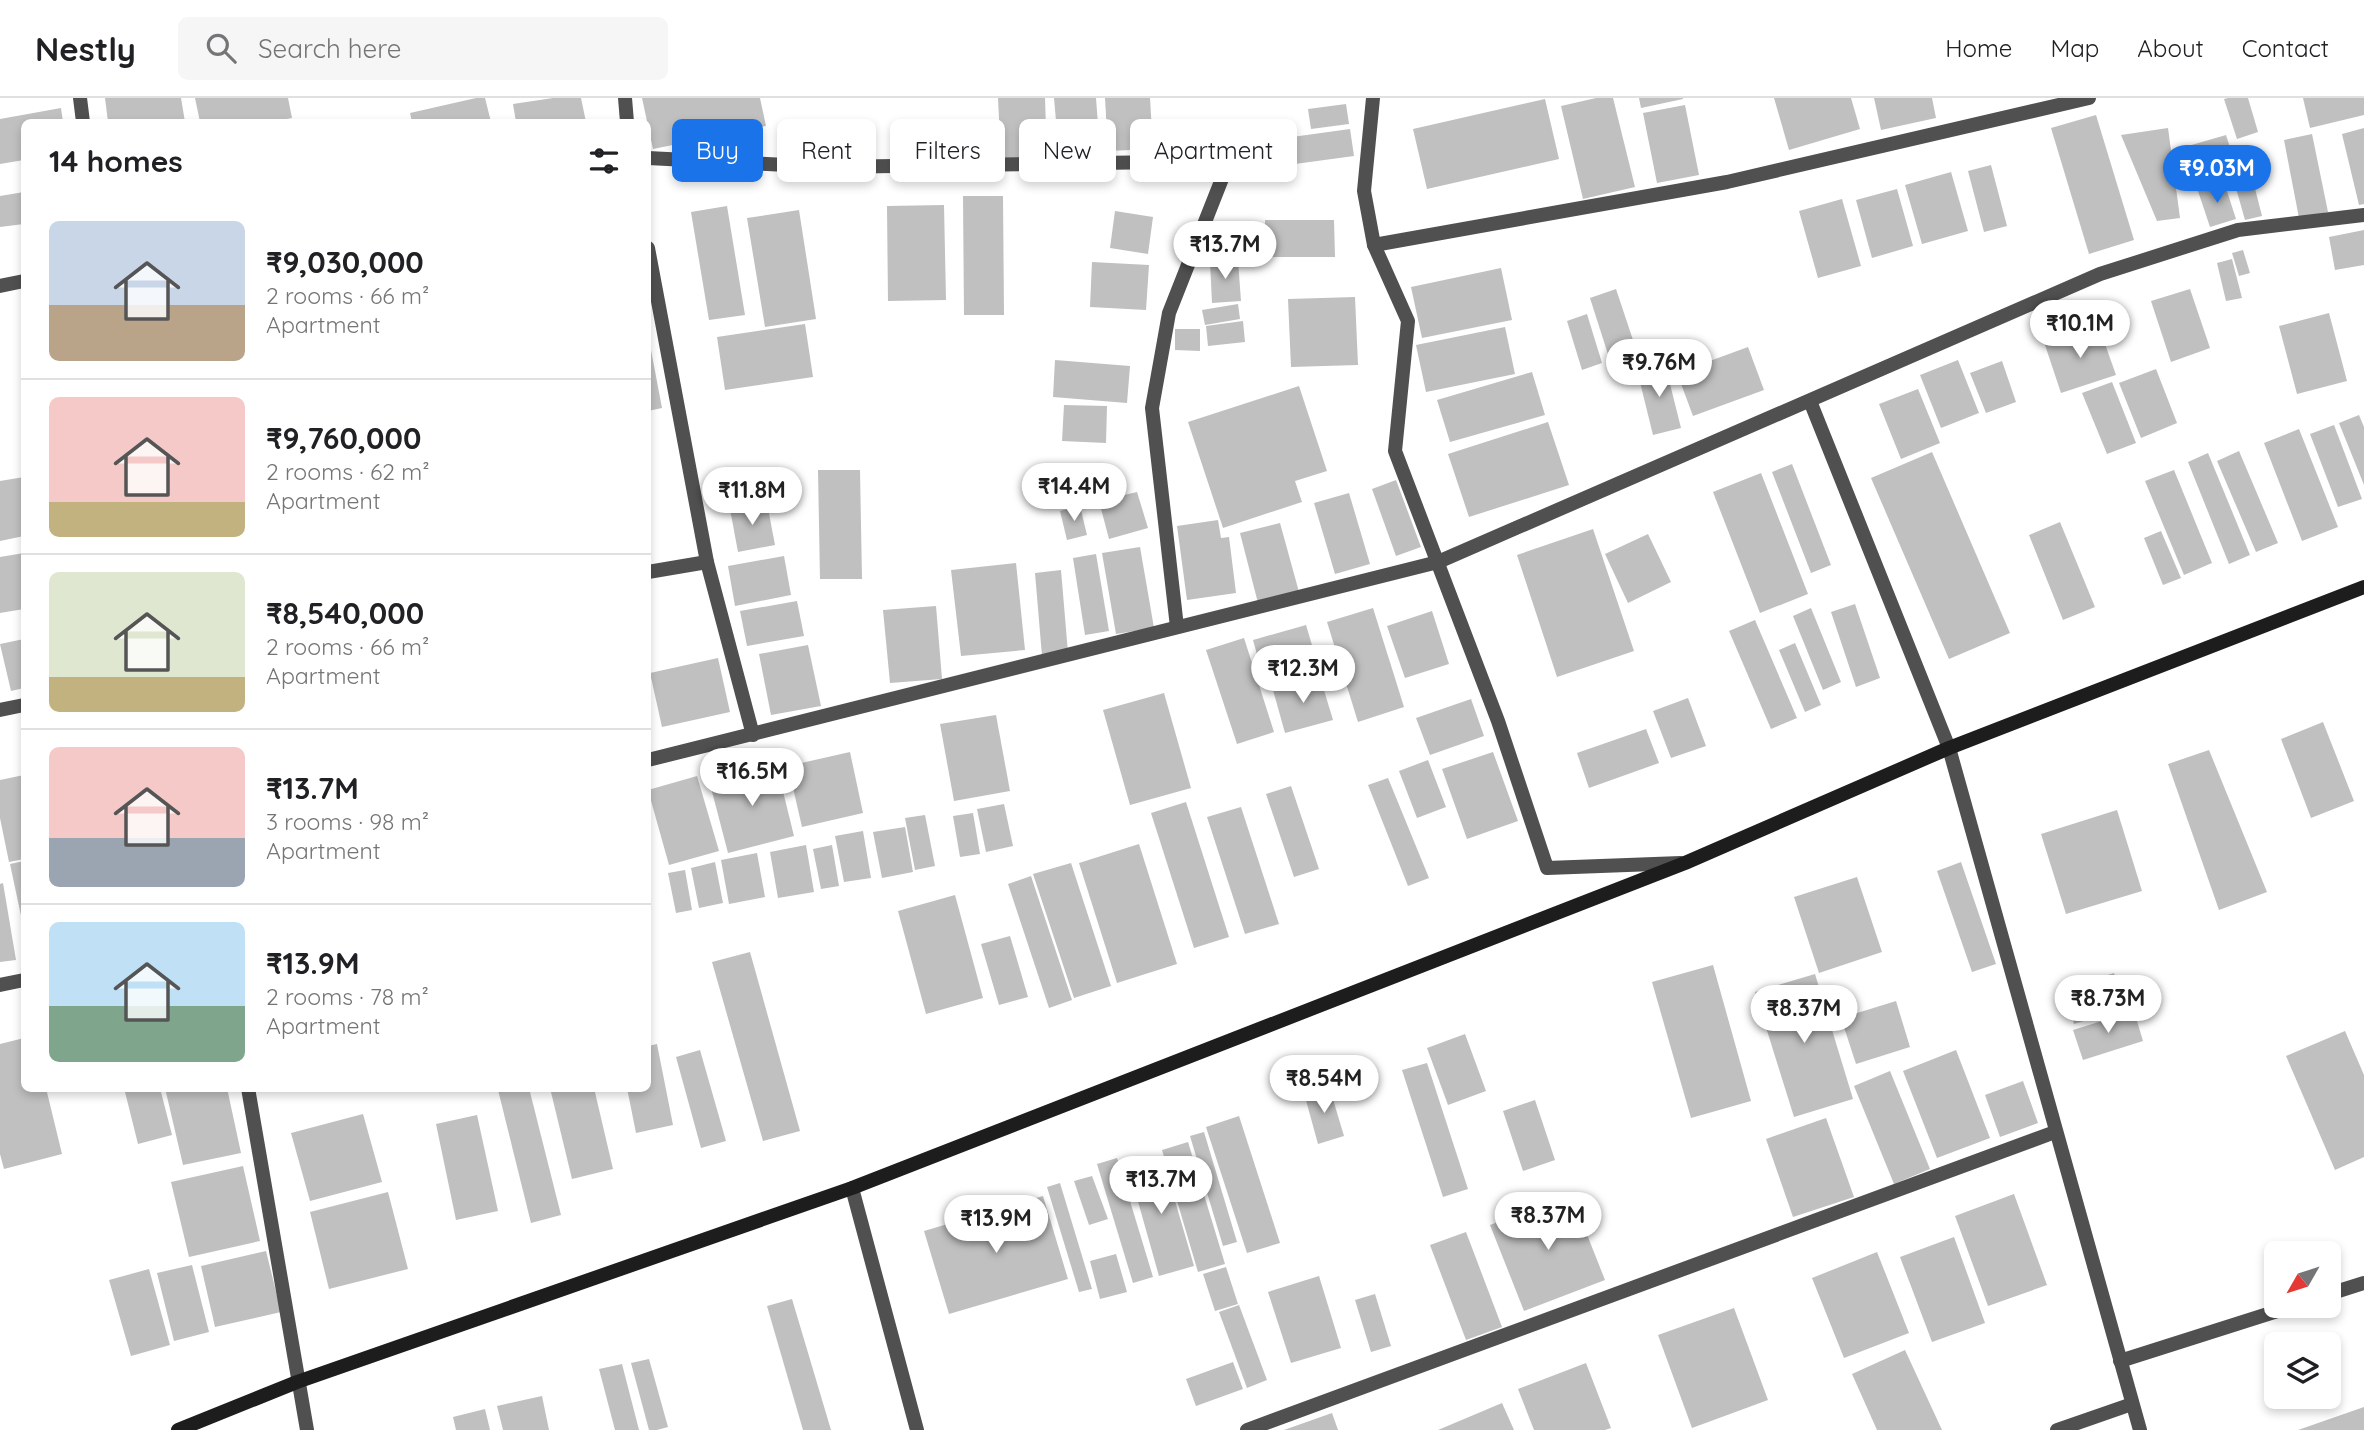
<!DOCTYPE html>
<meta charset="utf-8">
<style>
body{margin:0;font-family:Quicksand,sans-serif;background:#f6f6f6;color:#202124;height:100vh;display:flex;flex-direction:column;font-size:26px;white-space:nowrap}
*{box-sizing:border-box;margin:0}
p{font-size:23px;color:#757577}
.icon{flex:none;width:38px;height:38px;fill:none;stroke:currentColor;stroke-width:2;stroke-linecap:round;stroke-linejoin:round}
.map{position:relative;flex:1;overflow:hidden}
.drawer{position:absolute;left:21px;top:21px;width:630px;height:973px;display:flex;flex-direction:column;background:#fff;border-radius:10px;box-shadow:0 4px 10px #0003}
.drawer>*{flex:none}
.top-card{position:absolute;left:672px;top:21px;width:665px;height:63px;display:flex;gap:14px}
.needle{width:46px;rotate:231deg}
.buttons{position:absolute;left:2264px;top:1143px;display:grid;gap:14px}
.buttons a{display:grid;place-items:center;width:77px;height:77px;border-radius:10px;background:#fff;box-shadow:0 4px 10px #0003;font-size:35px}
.price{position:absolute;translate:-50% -60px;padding:0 16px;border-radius:24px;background:#fff;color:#222;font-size:23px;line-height:46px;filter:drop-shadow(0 2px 4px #0008)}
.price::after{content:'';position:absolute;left:50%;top:42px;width:21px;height:16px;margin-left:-10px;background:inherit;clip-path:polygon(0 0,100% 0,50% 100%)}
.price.current{background:#1a73e8;color:#fff}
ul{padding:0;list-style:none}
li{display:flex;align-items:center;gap:21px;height:175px;padding:0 28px}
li+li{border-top:2px solid #e0e0e0}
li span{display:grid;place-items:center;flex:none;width:196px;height:140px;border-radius:10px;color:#555}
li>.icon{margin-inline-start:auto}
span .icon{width:84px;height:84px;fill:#fffc;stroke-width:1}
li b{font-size:30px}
h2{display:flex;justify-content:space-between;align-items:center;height:84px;padding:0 28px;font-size:30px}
.tag{padding:0 24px;border-radius:10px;background:#fff;box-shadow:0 4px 10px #0003;font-size:24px;line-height:63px}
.tag.current{background:#1a73e8;color:#fff}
header{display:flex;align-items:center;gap:42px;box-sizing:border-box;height:98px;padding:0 35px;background:#fff;border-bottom:2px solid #e0e0e0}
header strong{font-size:33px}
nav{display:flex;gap:38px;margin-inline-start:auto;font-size:24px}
.search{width:490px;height:63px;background:#f6f6f6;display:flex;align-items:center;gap:18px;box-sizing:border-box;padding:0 24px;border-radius:10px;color:#757577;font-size:26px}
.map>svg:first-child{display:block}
.building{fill:#c0c0c0}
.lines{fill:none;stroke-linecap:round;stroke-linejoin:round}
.street{stroke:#505050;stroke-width:14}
.secondary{stroke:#1d1d1d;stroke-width:14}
</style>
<header>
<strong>Nestly</strong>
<div class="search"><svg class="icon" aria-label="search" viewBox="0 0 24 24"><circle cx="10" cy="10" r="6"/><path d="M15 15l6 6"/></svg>Search here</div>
<nav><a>Home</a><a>Map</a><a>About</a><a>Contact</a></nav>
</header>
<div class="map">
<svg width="2364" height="1332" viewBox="0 0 2364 1332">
<rect width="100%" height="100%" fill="#fff"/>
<g class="building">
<polygon points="105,0 181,0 185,24 108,24"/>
<polygon points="195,0 288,0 292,20 269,24 200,24"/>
<polygon points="476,0 485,0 491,24 412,24 410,15"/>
<polygon points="553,0 581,0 586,24 516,24 513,6"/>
<polygon points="642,0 760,0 766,28 653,51"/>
<polygon points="998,0 1045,0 1047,61 1001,62"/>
<polygon points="1054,0 1096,0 1100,54 1059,57"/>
<polygon points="1105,0 1150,0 1153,51 1108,53"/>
<polygon points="1596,0 1613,0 1635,89 1583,101 1561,8"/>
<polygon points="1639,0 1683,0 1683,1 1641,10"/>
<polygon points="1774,0 1851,0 1860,31 1789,52"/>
<polygon points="1874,0 1932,0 1936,20 1881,32"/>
<polygon points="2228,0 2248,0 2258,34 2237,41 2224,1"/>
<polygon points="2303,0 2364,0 2364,17 2310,30"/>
<polygon points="1545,1 1559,61 1427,91 1413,31"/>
<polygon points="1346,6 1349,26 1311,31 1308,11"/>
<polygon points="1685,7 1699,77 1657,85 1643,15"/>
<polygon points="61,10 63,24 24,24 24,62 0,66 0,21"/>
<polygon points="2096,17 2134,142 2089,156 2051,30"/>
<polygon points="2168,30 2180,120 2157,123 2121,37"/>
<polygon points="2364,30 2364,106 2359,107 2342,36"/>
<polygon points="1350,31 1354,58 1295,66 1292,39"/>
<polygon points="2312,36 2328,114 2299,120 2284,42"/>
<polygon points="2226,37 2237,71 2199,83 2188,48"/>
<polygon points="1991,67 2007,128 1984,134 1968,73"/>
<polygon points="2250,71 2262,118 2245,122 2232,76"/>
<polygon points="1951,74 1968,133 1922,146 1905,87"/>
<polygon points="2224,84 2236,121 2210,129 2198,93"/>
<polygon points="1897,91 1913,148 1872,160 1856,102"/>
<polygon points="24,94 24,126 0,129 0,98"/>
<polygon points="963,98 1003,98 1004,217 964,217"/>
<polygon points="1842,101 1861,168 1818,180 1799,113"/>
<polygon points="944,107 946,202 888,203 887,108"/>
<polygon points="727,108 745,217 709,222 691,114"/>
<polygon points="799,112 816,221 765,229 747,120"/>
<polygon points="1115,113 1153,119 1148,156 1110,150"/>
<polygon points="1265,122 1334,122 1335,159 1265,159"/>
<polygon points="2364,132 2364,167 2335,172 2329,139"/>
<polygon points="2243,152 2250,175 2239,178 2232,155"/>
<polygon points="2232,161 2242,200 2226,203 2217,165"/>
<polygon points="1238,162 1241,203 1212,205 1210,163"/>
<polygon points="1092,164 1149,167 1146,212 1090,209"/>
<polygon points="1501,170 1512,222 1422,240 1411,189"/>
<polygon points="1616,191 1640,263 1613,272 1590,200"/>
<polygon points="2190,191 2210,250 2171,264 2151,203"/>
<polygon points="1355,199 1358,267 1291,269 1288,201"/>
<polygon points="1238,206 1240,221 1205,227 1202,212"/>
<polygon points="2329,215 2347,283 2297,296 2279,228"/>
<polygon points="1587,216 1602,265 1582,272 1567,223"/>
<polygon points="1243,223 1245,244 1208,248 1206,228"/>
<polygon points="805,226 813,279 725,292 717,239"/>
<polygon points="1505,229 1515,276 1426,294 1416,247"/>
<polygon points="2099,229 2116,277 2061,295 2045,247"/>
<polygon points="1175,231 1200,231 1200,253 1175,252"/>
<polygon points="1748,249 1764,292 1693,318 1677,275"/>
<polygon points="648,252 651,252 662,310 648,313"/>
<polygon points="1055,262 1130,268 1127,305 1053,299"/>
<polygon points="1958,262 1979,315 1941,330 1920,277"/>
<polygon points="2002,263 2016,304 1986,315 1970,275"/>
<polygon points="1665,266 1681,330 1653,337 1637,272"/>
<polygon points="2156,271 2177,325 2141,340 2119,285"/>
<polygon points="1532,274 1545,317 1450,344 1437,302"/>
<polygon points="2112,284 2136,345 2107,356 2082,295"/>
<polygon points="1299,288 1327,373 1295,383 1302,404 1223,430 1188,324"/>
<polygon points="1918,291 1940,345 1901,361 1879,306"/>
<polygon points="1064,307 1107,308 1106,345 1062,343"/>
<polygon points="2359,317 2364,329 2364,387 2339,325"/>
<polygon points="1548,324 1569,387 1469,419 1448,356"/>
<polygon points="2334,327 2362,401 2338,409 2310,336"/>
<polygon points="2299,331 2338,429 2302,443 2264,345"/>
<polygon points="2239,353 2278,445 2256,454 2217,363"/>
<polygon points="1932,354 2010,535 1949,561 1871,380"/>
<polygon points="2208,355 2250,457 2229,466 2188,364"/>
<polygon points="1792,366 1831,467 1811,475 1772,374"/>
<polygon points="818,372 860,372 862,481 820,481"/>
<polygon points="2174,372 2212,465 2184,477 2145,383"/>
<polygon points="1761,375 1808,496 1760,515 1713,394"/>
<polygon points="24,379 24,438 0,443 0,383"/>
<polygon points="1396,382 1421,449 1396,458 1372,391"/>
<polygon points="1137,394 1148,430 1109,441 1099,403"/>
<polygon points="1349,395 1370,466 1335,476 1314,405"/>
<polygon points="767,405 775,447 738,454 730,411"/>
<polygon points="1080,408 1087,437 1067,442 1060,413"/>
<polygon points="1218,422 1221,440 1229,439 1236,495 1187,502 1177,428"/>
<polygon points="2060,424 2095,509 2063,522 2029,437"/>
<polygon points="1280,425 1299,494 1258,505 1240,435"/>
<polygon points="1593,431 1634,553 1557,579 1517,457"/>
<polygon points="2161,433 2181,480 2163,487 2144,440"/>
<polygon points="1648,436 1671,484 1628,505 1605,456"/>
<polygon points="1140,449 1154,530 1116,536 1102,455"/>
<polygon points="24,455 24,511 0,515 0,459"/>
<polygon points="1096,456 1109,533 1085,537 1073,460"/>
<polygon points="784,458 791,497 735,508 728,468"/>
<polygon points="1016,465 1025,552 961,558 951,472"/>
<polygon points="1061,472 1068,555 1042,558 1035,475"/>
<polygon points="797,503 804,538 747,548 740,513"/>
<polygon points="1855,506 1880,580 1856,589 1831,514"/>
<polygon points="936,508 942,581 890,585 883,512"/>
<polygon points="1373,510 1404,609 1358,624 1327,524"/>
<polygon points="1811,510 1841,584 1823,592 1793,518"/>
<polygon points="1432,513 1449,566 1405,580 1387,528"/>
<polygon points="1755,522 1797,620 1771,631 1729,533"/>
<polygon points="1306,527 1320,574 1266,589 1253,542"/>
<polygon points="1244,540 1274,634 1237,646 1206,552"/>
<polygon points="24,541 24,590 11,593 0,546"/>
<polygon points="1795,545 1821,607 1805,614 1779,552"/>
<polygon points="808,547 821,608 771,617 759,556"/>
<polygon points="718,560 730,614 662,629 650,575"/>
<polygon points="1320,579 1333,622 1285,635 1273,592"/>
<polygon points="1164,595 1191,690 1130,707 1103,612"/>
<polygon points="1688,600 1706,648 1671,660 1653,613"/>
<polygon points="1471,601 1484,638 1430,657 1416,620"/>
<polygon points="996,617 1010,693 954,703 940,626"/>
<polygon points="2323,624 2354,703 2311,720 2281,641"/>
<polygon points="1646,631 1659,665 1589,690 1577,655"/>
<polygon points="2209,652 2267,794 2219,812 2168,666"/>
<polygon points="850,654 863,715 802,729 788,668"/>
<polygon points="1493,654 1518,723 1467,741 1442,671"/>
<polygon points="1428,662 1446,709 1417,720 1399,673"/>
<polygon points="776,665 794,738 728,755 709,682"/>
<polygon points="24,677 24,761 9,764 0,720 0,682"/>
<polygon points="697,678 719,753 669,767 648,692"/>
<polygon points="1388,680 1429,780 1408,788 1368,687"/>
<polygon points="1291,688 1319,771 1294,779 1266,696"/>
<polygon points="1186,704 1229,839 1194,850 1151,715"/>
<polygon points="1004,706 1013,748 986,754 977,711"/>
<polygon points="1241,709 1279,826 1245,836 1207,719"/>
<polygon points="2117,712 2142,793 2066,816 2041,736"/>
<polygon points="973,715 980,756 960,759 953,718"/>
<polygon points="925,717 935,768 915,772 905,720"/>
<polygon points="905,729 913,774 882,780 873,734"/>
<polygon points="863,733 871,780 844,784 835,738"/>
<polygon points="1139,746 1177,866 1117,885 1079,765"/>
<polygon points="806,747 814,794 778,800 770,754"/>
<polygon points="832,747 839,788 821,791 813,751"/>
<polygon points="757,755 765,799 729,806 721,762"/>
<polygon points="24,763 24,827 23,827 10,766"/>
<polygon points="715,764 723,805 699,810 691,770"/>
<polygon points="1961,764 1996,866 1972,874 1937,773"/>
<polygon points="1071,765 1111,888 1074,900 1033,776"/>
<polygon points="685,772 692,812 676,815 668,775"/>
<polygon points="1031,778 1072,902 1049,910 1008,786"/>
<polygon points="1857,779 1882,854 1819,875 1794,799"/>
<polygon points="3,785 16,862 0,864 0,786"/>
<polygon points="955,797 983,900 926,916 898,813"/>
<polygon points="1010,838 1028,899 999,907 981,846"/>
<polygon points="750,854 800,1033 763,1043 712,864"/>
<polygon points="1713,867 1751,1003 1691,1020 1652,884"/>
<polygon points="2114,875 2125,910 2074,926 2063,891"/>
<polygon points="1815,876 1853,1001 1794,1019 1755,894"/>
<polygon points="1896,903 1910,949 1856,966 1841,920"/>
<polygon points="2134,913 2143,943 2083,962 2073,932"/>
<polygon points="2345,933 2364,977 2364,1059 2335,1072 2286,958"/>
<polygon points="1465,936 1486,993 1448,1007 1427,950"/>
<polygon points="24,940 24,990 46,990 62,1056 4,1071 0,1056 0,946"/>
<polygon points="657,946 673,1027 636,1035 627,990 648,990 648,948"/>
<polygon points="700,952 726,1043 701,1050 676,959"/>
<polygon points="1956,952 1990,1040 1937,1060 1903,973"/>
<polygon points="1427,965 1468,1091 1443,1099 1402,972"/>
<polygon points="1890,973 1930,1071 1894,1086 1854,988"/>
<polygon points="2023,983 2038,1025 2000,1039 1985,997"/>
<polygon points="1329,988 1344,1038 1318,1046 1304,995"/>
<polygon points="124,990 160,990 172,1037 138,1046"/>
<polygon points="165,990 227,990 241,1055 183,1067"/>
<polygon points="504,990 529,990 561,1117 531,1125 498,992"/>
<polygon points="550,990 594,990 613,1071 572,1081"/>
<polygon points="1535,1002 1555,1062 1523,1073 1503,1013"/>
<polygon points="363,1016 382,1084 310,1103 291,1035"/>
<polygon points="477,1017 498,1113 456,1122 436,1026"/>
<polygon points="1239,1018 1280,1145 1247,1155 1206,1029"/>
<polygon points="1826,1020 1854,1099 1793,1119 1766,1041"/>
<polygon points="1204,1034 1237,1144 1223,1148 1190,1038"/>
<polygon points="1188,1044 1225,1166 1198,1174 1162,1052"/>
<polygon points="1162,1058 1194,1168 1159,1178 1128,1068"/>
<polygon points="1117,1060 1153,1179 1133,1185 1097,1066"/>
<polygon points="243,1068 260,1143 189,1159 171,1084"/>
<polygon points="1092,1078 1108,1121 1089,1127 1074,1083"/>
<polygon points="1060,1085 1092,1191 1079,1194 1047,1089"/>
<polygon points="388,1094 408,1171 329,1191 310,1114"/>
<polygon points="1571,1096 1605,1182 1524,1213 1490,1127"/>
<polygon points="2014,1096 2047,1187 1988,1208 1955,1118"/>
<polygon points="1043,1098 1068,1181 949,1216 924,1133"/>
<polygon points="1466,1134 1502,1229 1466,1242 1430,1147"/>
<polygon points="1954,1139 1985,1225 1932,1244 1900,1159"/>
<polygon points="266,1153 281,1214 215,1229 201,1168"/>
<polygon points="1877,1154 1909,1235 1844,1260 1812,1180"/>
<polygon points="1116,1156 1127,1194 1100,1201 1090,1163"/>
<polygon points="192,1167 209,1234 174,1243 157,1175"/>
<polygon points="1226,1169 1238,1206 1215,1213 1203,1176"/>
<polygon points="149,1171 170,1247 131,1258 109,1182"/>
<polygon points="1319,1178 1341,1250 1291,1265 1268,1194"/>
<polygon points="1375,1196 1391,1248 1371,1254 1355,1202"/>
<polygon points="792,1201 831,1332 803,1332 767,1208"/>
<polygon points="1239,1207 1267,1282 1247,1290 1219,1214"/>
<polygon points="1734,1210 1768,1302 1692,1330 1658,1237"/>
<polygon points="1905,1252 1942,1332 1877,1332 1852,1276"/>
<polygon points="649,1261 668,1329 657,1332 649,1332 631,1265"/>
<polygon points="1233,1264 1243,1291 1196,1308 1186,1281"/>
<polygon points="1586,1265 1611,1330 1605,1332 1534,1332 1518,1291"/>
<polygon points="622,1266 639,1332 615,1332 599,1271"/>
<polygon points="542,1298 549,1332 503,1332 497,1308"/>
<polygon points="1502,1305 1514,1332 1438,1332"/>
<polygon points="2364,1309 2364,1332 2298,1332"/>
<polygon points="485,1311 490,1332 456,1332 453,1319"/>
<polygon points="1332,1315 1338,1332 1284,1332"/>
</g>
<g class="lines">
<g class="street">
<polyline points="80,0 83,24"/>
<polyline points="625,0 627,24"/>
<polyline points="1373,0 1364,93 1374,147 1408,223 1395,353 1498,623 1547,770 1681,765"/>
<polyline points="648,60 825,69 1229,63 1169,215 1152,310 1177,529"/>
<polyline points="1374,147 1727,84 2089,0"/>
<polyline points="648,150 707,464 753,637"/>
<polyline points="0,188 24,183"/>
<polyline points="1810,303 1949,650 2140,1332"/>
<polyline points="648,474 707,464"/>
<polyline points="0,612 24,607"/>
<polyline points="648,662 1438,464 2100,176 2238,132 2364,117"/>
<polyline points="0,887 24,882"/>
<polyline points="248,990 307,1332"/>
<polyline points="852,1090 917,1332"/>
<polyline points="2329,1196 2364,1185"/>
<polyline points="2120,1263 2293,1208"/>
<polyline points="1247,1332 2055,1034"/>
<polyline points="2057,1332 2132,1306"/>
</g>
<polyline class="secondary" points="178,1332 297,1284 852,1090 1685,765 1949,650 2364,489"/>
</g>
</svg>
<div class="buttons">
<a><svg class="needle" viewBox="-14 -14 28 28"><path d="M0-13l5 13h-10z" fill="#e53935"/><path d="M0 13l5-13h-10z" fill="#757577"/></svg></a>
<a><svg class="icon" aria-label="layers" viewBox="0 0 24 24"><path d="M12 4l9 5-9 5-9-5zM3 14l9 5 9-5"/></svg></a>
</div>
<b class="price current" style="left:2217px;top:107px">₹9.03M</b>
<b class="price" style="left:1225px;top:183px">₹13.7M</b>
<b class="price" style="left:2080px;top:262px">₹10.1M</b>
<b class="price" style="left:1659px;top:301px">₹9.76M</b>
<b class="price" style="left:1074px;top:425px">₹14.4M</b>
<b class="price" style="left:752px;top:429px">₹11.8M</b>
<b class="price" style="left:1303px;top:607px">₹12.3M</b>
<b class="price" style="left:752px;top:710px">₹16.5M</b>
<b class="price" style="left:2108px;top:937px">₹8.73M</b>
<b class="price" style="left:1804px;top:947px">₹8.37M</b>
<b class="price" style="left:1324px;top:1017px">₹8.54M</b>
<b class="price" style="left:1161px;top:1118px">₹13.7M</b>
<b class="price" style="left:1548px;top:1154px">₹8.37M</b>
<b class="price" style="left:996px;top:1157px">₹13.9M</b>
<div class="top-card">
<a class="tag current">Buy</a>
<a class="tag">Rent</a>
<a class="tag">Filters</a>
<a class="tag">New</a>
<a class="tag">Apartment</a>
</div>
<section class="drawer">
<h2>14 homes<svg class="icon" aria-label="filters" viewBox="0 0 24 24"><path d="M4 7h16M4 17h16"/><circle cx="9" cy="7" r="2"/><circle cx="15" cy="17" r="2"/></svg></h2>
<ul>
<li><span style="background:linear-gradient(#c9d6e8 60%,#b9a48a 0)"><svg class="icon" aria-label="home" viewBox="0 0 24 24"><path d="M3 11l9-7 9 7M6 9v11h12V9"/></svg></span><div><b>₹9,030,000</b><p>2 rooms · 66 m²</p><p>Apartment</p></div></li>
<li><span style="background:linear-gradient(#f6c9c9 75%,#c2b280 0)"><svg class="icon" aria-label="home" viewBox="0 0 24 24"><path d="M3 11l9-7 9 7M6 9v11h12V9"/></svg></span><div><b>₹9,760,000</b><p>2 rooms · 62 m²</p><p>Apartment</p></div></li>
<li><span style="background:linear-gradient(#dfe7d0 75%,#c2b280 0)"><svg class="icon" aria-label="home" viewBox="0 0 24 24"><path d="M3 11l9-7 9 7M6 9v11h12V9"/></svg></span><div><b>₹8,540,000</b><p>2 rooms · 66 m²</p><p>Apartment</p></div></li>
<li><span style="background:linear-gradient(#f6c9c9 65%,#9aa5b1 0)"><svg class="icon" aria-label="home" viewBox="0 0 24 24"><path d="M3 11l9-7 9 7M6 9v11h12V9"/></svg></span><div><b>₹13.7M</b><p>3 rooms · 98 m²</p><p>Apartment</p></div></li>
<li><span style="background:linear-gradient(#bfe0f5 60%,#7fa58c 0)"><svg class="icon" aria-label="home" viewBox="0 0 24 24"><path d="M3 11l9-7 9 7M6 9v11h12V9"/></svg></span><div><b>₹13.9M</b><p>2 rooms · 78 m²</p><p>Apartment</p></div></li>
</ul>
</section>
</div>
